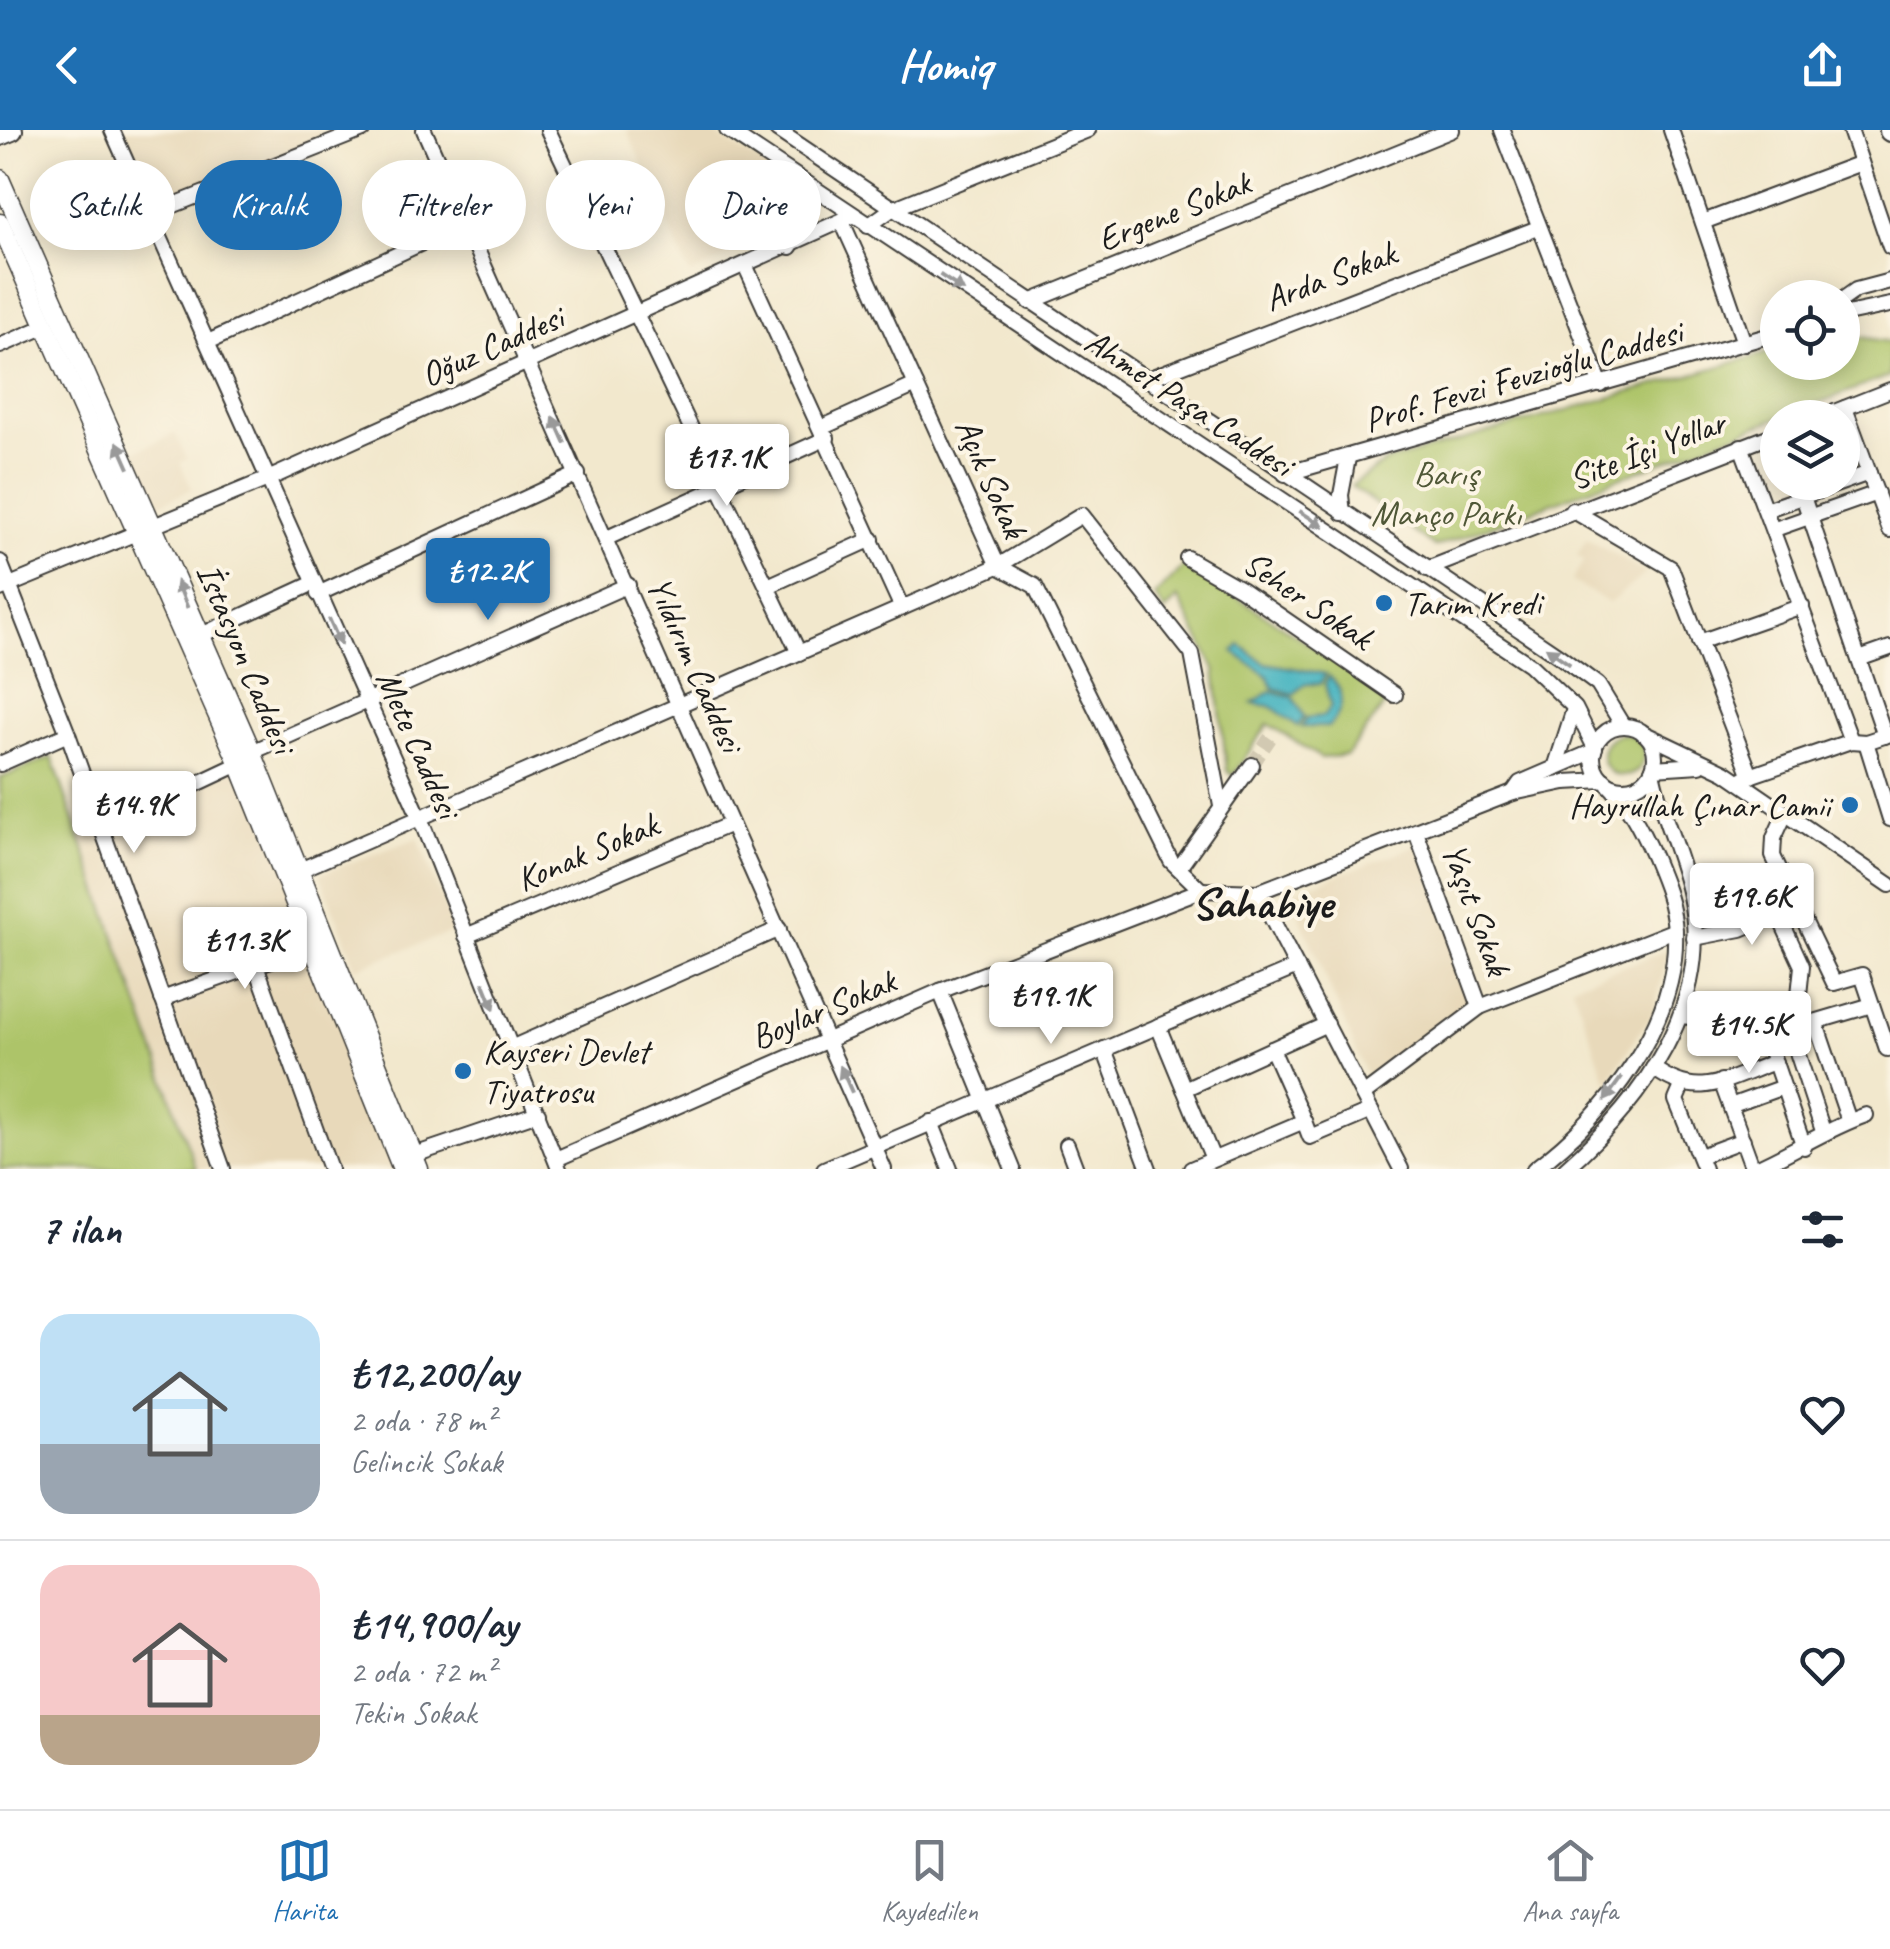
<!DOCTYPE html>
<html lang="tr">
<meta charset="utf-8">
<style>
body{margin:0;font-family:Caveat,sans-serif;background:#f6f6f7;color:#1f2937;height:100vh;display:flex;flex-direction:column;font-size:38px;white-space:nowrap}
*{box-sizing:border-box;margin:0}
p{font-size:32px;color:#747a83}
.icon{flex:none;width:55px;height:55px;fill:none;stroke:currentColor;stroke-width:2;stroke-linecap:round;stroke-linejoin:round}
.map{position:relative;height:1039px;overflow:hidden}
.sheet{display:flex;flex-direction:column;background:#fff;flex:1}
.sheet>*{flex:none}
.top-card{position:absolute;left:30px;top:30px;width:1000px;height:90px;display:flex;gap:20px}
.fabs{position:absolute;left:1760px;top:150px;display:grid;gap:20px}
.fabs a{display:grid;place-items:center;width:100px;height:100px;border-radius:50%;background:#fff;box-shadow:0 5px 25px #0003;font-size:50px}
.price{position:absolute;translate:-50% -85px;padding:0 22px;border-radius:10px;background:#fff;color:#222;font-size:32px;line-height:65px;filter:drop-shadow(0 2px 5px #0008)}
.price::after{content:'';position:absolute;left:50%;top:60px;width:30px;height:22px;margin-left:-15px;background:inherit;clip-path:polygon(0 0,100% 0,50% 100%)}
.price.selected{background:#1f6fb2;color:#fff}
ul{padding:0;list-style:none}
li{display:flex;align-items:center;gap:30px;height:250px;padding:0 40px}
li+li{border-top:2px solid #e0e1e3}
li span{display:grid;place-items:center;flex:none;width:280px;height:200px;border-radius:30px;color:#555}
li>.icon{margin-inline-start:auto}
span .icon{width:120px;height:120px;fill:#fffc;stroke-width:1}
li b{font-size:42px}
h2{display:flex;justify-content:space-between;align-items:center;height:120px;padding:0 40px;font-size:42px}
.tag{padding:0 35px;border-radius:45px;background:#fff;box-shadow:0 5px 25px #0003;font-size:35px;line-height:90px}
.tag.selected{background:#1f6fb2;color:#fff}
header{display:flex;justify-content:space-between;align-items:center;height:130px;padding:0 40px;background:#1f6fb2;color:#fff;font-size:45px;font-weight:700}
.menu{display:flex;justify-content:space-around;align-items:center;height:140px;border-top:2px solid #e0e1e3;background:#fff;font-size:28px;color:#747a83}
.menu a{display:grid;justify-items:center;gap:5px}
.menu .selected{color:#1f6fb2}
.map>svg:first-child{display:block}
.built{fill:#e8d9ba}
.green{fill:#adc469;stroke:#647042;stroke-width:2.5}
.water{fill:#43b2bf;stroke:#30676e;stroke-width:2.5}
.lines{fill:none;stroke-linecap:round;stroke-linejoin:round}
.minor-tunnel{stroke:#d2c9b2;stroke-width:14;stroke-dasharray:14 7;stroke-linecap:butt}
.minor-casing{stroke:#3c3b37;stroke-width:18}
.major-casing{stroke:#3c3b37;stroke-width:21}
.highway-casing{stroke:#3c3b37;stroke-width:24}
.minor{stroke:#fff;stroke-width:14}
.major{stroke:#fff;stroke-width:18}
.highway{stroke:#fff;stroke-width:20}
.oneway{fill:#999}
.poi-dot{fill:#1f6fb2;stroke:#fcf5e5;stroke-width:4}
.labels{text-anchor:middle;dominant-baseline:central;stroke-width:8;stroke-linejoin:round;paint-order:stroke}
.street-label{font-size:35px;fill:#1c1c1c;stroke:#fcf5e5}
.park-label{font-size:35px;fill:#4f5737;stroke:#fcf5e5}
.poi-label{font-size:35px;fill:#1c1c1c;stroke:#fcf5e5;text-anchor:start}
.district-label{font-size:45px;font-weight:bold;fill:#1c1c1c;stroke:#fcf5e5}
</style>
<header><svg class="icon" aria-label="back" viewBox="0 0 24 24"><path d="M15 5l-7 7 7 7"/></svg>Homiq<svg class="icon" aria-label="share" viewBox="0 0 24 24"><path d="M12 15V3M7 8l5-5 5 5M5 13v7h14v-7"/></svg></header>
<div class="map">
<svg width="1890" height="1039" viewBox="0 0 1890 1039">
<rect width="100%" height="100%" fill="#fcf5e5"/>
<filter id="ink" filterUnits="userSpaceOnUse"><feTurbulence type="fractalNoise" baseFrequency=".01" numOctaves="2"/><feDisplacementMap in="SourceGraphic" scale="20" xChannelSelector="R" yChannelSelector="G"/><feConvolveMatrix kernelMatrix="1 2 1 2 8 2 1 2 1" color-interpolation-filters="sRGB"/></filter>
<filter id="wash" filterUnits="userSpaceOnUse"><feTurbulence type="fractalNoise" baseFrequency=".0048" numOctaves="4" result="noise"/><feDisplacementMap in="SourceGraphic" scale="40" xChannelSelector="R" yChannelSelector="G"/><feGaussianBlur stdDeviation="2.25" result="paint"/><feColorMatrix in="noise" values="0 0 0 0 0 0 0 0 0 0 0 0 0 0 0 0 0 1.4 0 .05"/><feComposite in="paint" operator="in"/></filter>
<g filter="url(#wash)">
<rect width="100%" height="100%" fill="#f2e8cd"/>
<g class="built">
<polygon points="112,0 320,0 326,15 149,85"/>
<polygon points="627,0 707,0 796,54 798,91 690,145"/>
<polygon points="175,303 187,329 180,333 192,359 155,376 131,324"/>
<polygon points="1587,409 1646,443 1609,473 1572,451 1584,431 1577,426"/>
<polygon points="246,633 407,1039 196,1039 80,709"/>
<polygon points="418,708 454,801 356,838 320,744"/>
<polygon points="1419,715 1478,875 1369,951 1290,763"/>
<polygon points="1669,820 1653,882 1607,952 1572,855"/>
</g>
<g class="green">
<polygon points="1843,204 1890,212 1890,246 1435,417 1351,356 1385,332 1777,220 1778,232 1842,232"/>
<polygon points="1186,434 1379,559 1385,574 1347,625 1321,628 1268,594 1233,645 1227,641 1215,539 1178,468 1165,482 1155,466"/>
<circle cx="1623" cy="625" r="21"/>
<polygon points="52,627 196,1039 0,1039 0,648"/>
</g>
<g class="water">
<polygon points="1240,515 1265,533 1326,544 1320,554 1305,554 1294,564 1273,558 1268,546 1233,522"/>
<path d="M1329,546C1347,562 1344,582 1328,597H1302L1307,588L1324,586L1331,577L1325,554Z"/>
<polygon points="1271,561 1293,567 1304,587 1298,596 1270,576 1252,573"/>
</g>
</g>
<g filter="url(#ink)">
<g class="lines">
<polyline class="minor-tunnel" points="1252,635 1270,608"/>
<g class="minor-casing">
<g id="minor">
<polyline points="112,0 420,688 559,1039"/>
<polyline points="424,0 884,1039"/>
<polyline points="548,0 799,523"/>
<polyline points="727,0 1529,534 1575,578 1595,618"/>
<polyline points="777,0 1559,526 1598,555 1623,596"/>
<polyline points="1502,0 1601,255"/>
<polyline points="1671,0 1744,213"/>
<polyline points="1850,0 1890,117"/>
<polyline points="149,85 363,0"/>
<polyline points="1703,92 1861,33"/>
<polyline points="843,94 998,436 1035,456 1171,731 1201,760"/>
<polyline points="868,96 892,79 1088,0"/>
<polyline points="790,117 802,96 809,57"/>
<polyline points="746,137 902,478"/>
<polyline points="1842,170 1856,160 1890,151"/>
<polyline points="1030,172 1452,0"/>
<polyline points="1842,185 1890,175"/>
<polyline points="208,212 463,94"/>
<polyline points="0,216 46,196"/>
<polyline points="1145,250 1538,98"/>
<polyline points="1845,278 1890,400"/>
<polyline points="1819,288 1890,260"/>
<polyline points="823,297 916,255"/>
<polyline points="1741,316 1851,611"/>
<polyline points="1285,344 1778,203"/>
<polyline points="1798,352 1885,606"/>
<polyline points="1768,379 1869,343"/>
<polyline points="1572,380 1671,438 1751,646"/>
<polyline points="1343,383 1341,365 1348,328"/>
<polyline points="1775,399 1877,363"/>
<polyline points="607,408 827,308"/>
<polyline points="1187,428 1241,459 1395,565"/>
<polyline points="0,432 68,604 223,1039"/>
<polyline points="1427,439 1778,303"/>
<polyline points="768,456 872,409"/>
<polyline points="0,459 268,349 852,86"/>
<polyline points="318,464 578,344"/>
<polyline points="199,506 314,453"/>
<polyline points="1699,512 1802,476"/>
<polyline points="1859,529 1890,518"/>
<circle cx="1624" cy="627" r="31"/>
<polyline points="1643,603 1725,642 1890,755"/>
<polyline points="1866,612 1890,689"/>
<polyline points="252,622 628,455"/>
<polyline points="0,634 68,604"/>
<polyline points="1555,638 1574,579"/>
<polyline points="1653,638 1700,635"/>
<polyline points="1744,648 1851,611 1866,612 1890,604"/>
<polyline points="1513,663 1520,653 1594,621"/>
<polyline points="1786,682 1774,708 1773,726 1834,853 1862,845 1887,919 1890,918"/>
<polyline points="101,699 239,634"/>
<polyline points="1416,702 1480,877"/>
<polyline points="1179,738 1252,635"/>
<polyline points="300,740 998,436 1082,385 1192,524 1221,676"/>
<polyline points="1258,762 1401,1039"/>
<polyline points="1778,784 1802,836 1794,913 1823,1001"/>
<polyline points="466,806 731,694"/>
<polyline points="1694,808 1741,799 1783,781"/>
<polyline points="256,835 330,1039"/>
<polyline points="940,861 1013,1039"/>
<polyline points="162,869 313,815"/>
<polyline points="1681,886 1794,898 1872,875"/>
<polyline points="1816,894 1849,991"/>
<polyline points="1158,896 1213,1029"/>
<polyline points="1768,896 1770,918 1804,1017"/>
<polyline points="511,918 779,799"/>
<polyline points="1104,919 1149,1039"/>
<polyline points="1272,919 1304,991"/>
<path d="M1653,938C1699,972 1726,949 1775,932"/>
<polyline points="1721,951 1753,1039"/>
<polyline points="1682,956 1676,970 1704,1039"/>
<polyline points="1184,959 1327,894"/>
<polyline points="1363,965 1480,877 1675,800"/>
<polyline points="1730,976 1783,957"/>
<polyline points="931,992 950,1039"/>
<polyline points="1067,1015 1076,1039"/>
<polyline points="414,1025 538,983"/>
<polyline points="1700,1026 1743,1010"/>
<polyline points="556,1029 940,861 1201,760 1258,762 1513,663 1565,652 1604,650"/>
<polyline points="824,1039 1297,837"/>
<polyline points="1191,1039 1304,991 1310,1007 1371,981"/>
<path d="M1534,1039C1604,987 1679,894 1675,802C1674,776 1664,752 1654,728C1641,699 1628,673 1605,651"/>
<path d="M1565,1039C1642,971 1714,874 1690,766C1681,723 1660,684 1652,641"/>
<path d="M1754,1039C1793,1022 1826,999 1866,985"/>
</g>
</g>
<g class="major-casing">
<g id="major">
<polyline points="0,49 252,622 419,1039"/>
<polyline points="0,93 239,634 402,1039"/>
</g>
</g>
<g class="highway-casing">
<g id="highway">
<polyline points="1890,0 1890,1"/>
<polyline points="0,5 12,0"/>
</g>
</g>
<use href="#minor" class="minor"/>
<use href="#major" class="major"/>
<use href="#highway" class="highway"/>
</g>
<defs><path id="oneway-solid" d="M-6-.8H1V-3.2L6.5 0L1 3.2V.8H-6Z" transform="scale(2.5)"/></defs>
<g class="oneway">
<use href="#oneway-solid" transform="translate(952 153) rotate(34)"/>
<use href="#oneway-solid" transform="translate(559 300) rotate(-114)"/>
<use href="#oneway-solid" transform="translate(123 325) rotate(-114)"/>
<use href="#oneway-solid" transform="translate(1312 389) rotate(33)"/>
<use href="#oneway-solid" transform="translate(182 464) rotate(-112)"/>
<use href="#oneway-solid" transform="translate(335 502) rotate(66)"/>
<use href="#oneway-solid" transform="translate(1558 526) rotate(-145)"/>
<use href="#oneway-solid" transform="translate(489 866) rotate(68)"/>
<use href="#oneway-solid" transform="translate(846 949) rotate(-114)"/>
<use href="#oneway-solid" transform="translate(1613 959) rotate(126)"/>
</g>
</g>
<g class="poi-dot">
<circle cx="1384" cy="473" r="10"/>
<circle cx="1850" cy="675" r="10"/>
<circle cx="463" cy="941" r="10"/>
</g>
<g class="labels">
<g class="street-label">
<text transform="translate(1174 81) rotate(-22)">Ergene Sokak</text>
<text transform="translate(1330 146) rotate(-21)">Arda Sokak</text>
<text transform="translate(492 216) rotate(-24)">Oğuz Caddesi</text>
<text transform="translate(1523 246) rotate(-16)">Prof. Fevzi Fevzioğlu Caddesi</text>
<text transform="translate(1189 273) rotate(33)">Ahmet Paşa Caddesi</text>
<text transform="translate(1647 320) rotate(-21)">Site İçi Yollar</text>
<text transform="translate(991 348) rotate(66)">Açık Sokak</text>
<text transform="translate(1308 470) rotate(34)">Seher Sokak</text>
<text transform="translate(246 528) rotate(67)">İstasyon Caddesi</text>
<text transform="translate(695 534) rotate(66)">Yıldırım Caddesi</text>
<text transform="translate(418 614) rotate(66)">Mete Caddesi</text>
<text transform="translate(587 722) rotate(-23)">Konak Sokak</text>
<text transform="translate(1476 779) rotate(70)">Yaşıt Sokak</text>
<text transform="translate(823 879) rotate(-23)">Boylar Sokak</text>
</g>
<g class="park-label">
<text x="1446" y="343">Barış<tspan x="1446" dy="40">Manço Parkı</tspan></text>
</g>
<g class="poi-label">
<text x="1404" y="473">Tarım Kredi</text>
<text x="1830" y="675" text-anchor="end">Hayrullah Çınar Camii</text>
<text x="483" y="921">Kayseri Devlet<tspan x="483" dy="40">Tiyatrosu</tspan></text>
</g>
<g class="district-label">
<text x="1262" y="773">Sahabiye</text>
</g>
</g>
</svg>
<div class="fabs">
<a><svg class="icon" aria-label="locate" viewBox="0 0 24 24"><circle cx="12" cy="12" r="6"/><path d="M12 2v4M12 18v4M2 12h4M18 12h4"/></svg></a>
<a><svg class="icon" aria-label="layers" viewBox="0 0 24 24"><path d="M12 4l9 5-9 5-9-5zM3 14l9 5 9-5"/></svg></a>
</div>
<b class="price" style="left:727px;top:379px">₺17.1K</b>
<b class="price selected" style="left:488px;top:493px">₺12.2K</b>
<b class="price" style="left:134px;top:726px">₺14.9K</b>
<b class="price" style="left:1752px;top:818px">₺19.6K</b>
<b class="price" style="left:245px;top:862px">₺11.3K</b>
<b class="price" style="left:1051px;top:917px">₺19.1K</b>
<b class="price" style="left:1749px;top:946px">₺14.5K</b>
<div class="top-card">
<a class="tag">Satılık</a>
<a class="tag selected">Kiralık</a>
<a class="tag">Filtreler</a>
<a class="tag">Yeni</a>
<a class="tag">Daire</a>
</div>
</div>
<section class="sheet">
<h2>7 ilan<svg class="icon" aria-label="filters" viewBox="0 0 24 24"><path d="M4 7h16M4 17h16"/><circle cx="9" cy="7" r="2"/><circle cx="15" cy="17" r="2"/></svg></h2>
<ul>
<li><span style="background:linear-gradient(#bfe0f5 65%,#9aa5b1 0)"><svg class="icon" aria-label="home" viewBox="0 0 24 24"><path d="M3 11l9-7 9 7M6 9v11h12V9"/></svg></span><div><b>₺12,200/ay</b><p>2 oda · 78 m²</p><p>Gelincik Sokak</p></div><svg class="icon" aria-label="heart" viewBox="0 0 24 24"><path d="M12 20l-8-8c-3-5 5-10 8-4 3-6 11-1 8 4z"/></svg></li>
<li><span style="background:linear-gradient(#f6c9c9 75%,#b9a48a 0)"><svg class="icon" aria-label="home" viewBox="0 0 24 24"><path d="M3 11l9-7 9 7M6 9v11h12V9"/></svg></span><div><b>₺14,900/ay</b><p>2 oda · 72 m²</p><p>Tekin Sokak</p></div><svg class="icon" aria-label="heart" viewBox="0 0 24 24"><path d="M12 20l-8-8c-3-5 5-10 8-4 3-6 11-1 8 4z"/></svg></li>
</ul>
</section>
<nav class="menu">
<a class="selected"><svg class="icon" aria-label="map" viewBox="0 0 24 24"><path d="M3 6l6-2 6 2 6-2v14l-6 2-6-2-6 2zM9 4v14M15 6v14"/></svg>Harita</a>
<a><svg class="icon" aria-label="saved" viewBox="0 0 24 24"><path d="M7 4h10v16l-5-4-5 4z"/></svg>Kaydedilen</a>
<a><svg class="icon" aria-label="home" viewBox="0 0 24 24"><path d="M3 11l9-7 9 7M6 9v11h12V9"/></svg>Ana sayfa</a>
</nav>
